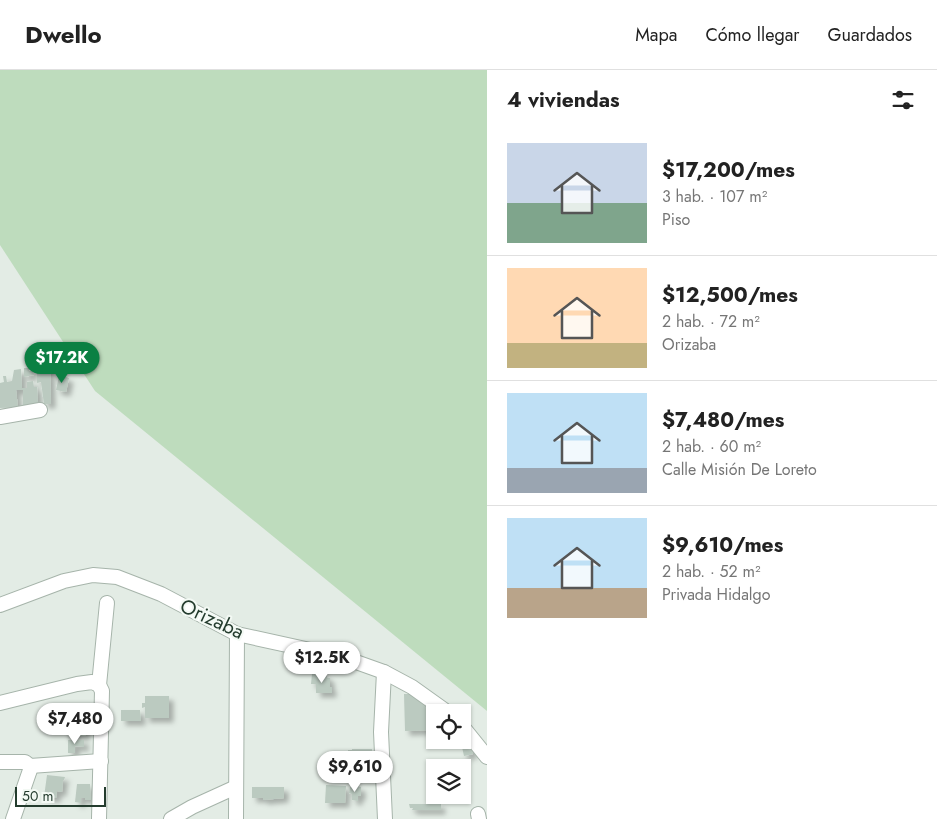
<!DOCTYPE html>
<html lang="es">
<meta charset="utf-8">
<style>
body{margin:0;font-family:Jost,sans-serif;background:#f6f6f6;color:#222;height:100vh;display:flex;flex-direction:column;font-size:19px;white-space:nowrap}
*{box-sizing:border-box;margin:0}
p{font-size:16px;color:#767676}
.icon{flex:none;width:28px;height:28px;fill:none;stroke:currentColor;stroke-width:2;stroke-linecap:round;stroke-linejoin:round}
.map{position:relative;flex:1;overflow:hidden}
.sheet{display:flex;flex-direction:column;background:#fff;width:450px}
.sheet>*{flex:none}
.tools{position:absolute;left:426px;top:634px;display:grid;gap:10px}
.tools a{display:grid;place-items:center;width:45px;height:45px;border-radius:0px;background:#fff;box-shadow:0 1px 4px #0004;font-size:25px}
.scale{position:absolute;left:15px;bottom:12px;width:91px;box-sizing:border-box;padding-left:5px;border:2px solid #243c2e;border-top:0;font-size:14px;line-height:18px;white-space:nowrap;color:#243c2e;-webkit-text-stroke:4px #f3f9f4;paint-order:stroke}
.price{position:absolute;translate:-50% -42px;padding:0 11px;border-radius:18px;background:#fff;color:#222;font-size:16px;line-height:32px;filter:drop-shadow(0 1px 2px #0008)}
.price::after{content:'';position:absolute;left:50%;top:30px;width:15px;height:11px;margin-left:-8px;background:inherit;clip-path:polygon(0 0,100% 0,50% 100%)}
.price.active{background:#0b8043;color:#fff}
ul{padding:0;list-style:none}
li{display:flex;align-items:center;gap:15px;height:125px;padding:0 20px}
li+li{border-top:1px solid #e0e0e0}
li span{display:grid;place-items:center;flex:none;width:140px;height:100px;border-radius:0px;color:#555}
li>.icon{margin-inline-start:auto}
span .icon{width:60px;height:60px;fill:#fffc;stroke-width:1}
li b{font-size:21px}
h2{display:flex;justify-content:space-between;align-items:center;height:60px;padding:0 20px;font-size:21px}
header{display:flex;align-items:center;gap:30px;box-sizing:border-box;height:70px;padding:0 25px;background:#fff;border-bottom:1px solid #e0e0e0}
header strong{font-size:24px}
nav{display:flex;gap:28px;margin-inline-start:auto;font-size:18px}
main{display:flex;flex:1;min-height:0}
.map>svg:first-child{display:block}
.grass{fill:#bedcbd}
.building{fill:#bbcac0;filter:url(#shadow)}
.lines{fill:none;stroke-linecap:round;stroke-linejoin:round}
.minor-casing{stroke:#a6b4aa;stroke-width:16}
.minor{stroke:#fff;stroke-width:14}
.labels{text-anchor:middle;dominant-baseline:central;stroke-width:4;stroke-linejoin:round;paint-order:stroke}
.street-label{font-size:20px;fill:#243c2e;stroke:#f3f9f4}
</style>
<header>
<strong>Dwello</strong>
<nav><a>Mapa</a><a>Cómo llegar</a><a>Guardados</a></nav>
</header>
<main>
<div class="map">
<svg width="487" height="749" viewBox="0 0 487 749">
<defs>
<filter id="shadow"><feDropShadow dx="4.5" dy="4.5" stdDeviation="2.5" flood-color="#0004"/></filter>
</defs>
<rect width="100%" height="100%" fill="#e3ece5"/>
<polygon class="grass" points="0,0 487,0 487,641 95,321 0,175"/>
<g class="building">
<polygon points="50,294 51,334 44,334 41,312 37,313 37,296"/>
<polygon points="24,298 29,298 29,301 33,301 34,305 24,307"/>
<polygon points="21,299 22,318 27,318 27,312 33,311 34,317 37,317 38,335 23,337 23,320 16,320 18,337 0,338 0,313 4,312 3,306 6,306 7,312 12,311 14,300"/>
<polygon points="59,305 69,308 66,322 56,320"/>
<polygon points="312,604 327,605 327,608 330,608 330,617 332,617 332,623 316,623 316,614 311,614"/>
<polygon points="404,624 411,624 435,643 433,645 433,660 405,661"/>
<polygon points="145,626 169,626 169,648 145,648 145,637 142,638 142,633 145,633"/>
<polygon points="121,640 140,640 141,651 121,651"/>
<polygon points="66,652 94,654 93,659 86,658 85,666 65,665"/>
<polygon points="68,670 84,670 84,677 75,676 75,683 68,683"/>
<polygon points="472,675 473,684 464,686 462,677"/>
<polygon points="352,679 372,679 372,689 352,688 352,686 348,685 348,680 352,680"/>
<polygon points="47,705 65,707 64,710 63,710 62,722 57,721 56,728 44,727"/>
<polygon points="77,714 90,714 91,730 85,730 85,728 81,728 81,733 75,732"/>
<polygon points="326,715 346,716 345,733 325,733"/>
<polygon points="357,716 361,717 361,726 358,726 358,731 352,730 352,724 349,723 350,717"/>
<polygon points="252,717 284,717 284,728 263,730 263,728 252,728"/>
<polygon points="409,734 441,734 441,740 412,740 413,738 410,738"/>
</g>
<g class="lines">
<g class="minor-casing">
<g id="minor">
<polyline points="0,347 40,340"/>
<polyline points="0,535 64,511 93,505 117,507 161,524 237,564 342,587 384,602 412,617 447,642"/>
<polyline points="384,602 381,662 385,749"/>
<polyline points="99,615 107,533"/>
<polyline points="0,633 77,614 92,612 99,615 102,621 99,749"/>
<polyline points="462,656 487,687"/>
<polyline points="0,692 25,692 30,696 30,700 13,749"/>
<polyline points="30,696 101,691"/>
<polyline points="478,744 479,749"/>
<polyline points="171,749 192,737 236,717"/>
<polyline points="236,749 237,564"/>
</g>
</g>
<use href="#minor" class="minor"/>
</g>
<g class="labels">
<g class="street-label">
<text transform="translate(212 549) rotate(25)">Orizaba</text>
</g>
</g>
</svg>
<div class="tools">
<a><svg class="icon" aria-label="locate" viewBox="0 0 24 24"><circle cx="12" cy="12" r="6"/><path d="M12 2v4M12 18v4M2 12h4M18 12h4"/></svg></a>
<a><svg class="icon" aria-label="layers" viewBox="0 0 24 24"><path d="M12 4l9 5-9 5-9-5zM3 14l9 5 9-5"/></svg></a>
</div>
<div class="scale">50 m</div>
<b class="price active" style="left:62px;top:314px">$17.2K</b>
<b class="price" style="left:322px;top:614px">$12.5K</b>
<b class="price" style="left:75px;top:675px">$7,480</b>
<b class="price" style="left:355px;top:723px">$9,610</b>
</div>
<section class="sheet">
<h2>4 viviendas<svg class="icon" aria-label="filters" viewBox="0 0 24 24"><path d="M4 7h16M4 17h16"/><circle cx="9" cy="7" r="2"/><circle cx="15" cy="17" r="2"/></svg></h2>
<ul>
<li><span style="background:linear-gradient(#c9d6e8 60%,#7fa58c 0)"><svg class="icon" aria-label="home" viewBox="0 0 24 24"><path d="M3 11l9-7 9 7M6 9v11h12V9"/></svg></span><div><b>$17,200/mes</b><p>3 hab. · 107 m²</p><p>Piso</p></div></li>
<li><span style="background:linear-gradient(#ffd9b3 75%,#c2b280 0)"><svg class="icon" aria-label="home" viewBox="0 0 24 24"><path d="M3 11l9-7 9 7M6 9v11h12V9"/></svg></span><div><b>$12,500/mes</b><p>2 hab. · 72 m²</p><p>Orizaba</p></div></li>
<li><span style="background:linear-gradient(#bfe0f5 75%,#9aa5b1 0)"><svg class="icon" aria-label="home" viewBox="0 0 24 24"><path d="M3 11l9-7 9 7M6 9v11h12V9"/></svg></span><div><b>$7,480/mes</b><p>2 hab. · 60 m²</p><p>Calle Misión De Loreto</p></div></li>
<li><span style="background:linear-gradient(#bfe0f5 70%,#b9a48a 0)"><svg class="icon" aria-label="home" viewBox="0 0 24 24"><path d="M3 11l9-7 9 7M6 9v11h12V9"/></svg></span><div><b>$9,610/mes</b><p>2 hab. · 52 m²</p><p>Privada Hidalgo</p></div></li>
</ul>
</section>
</main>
